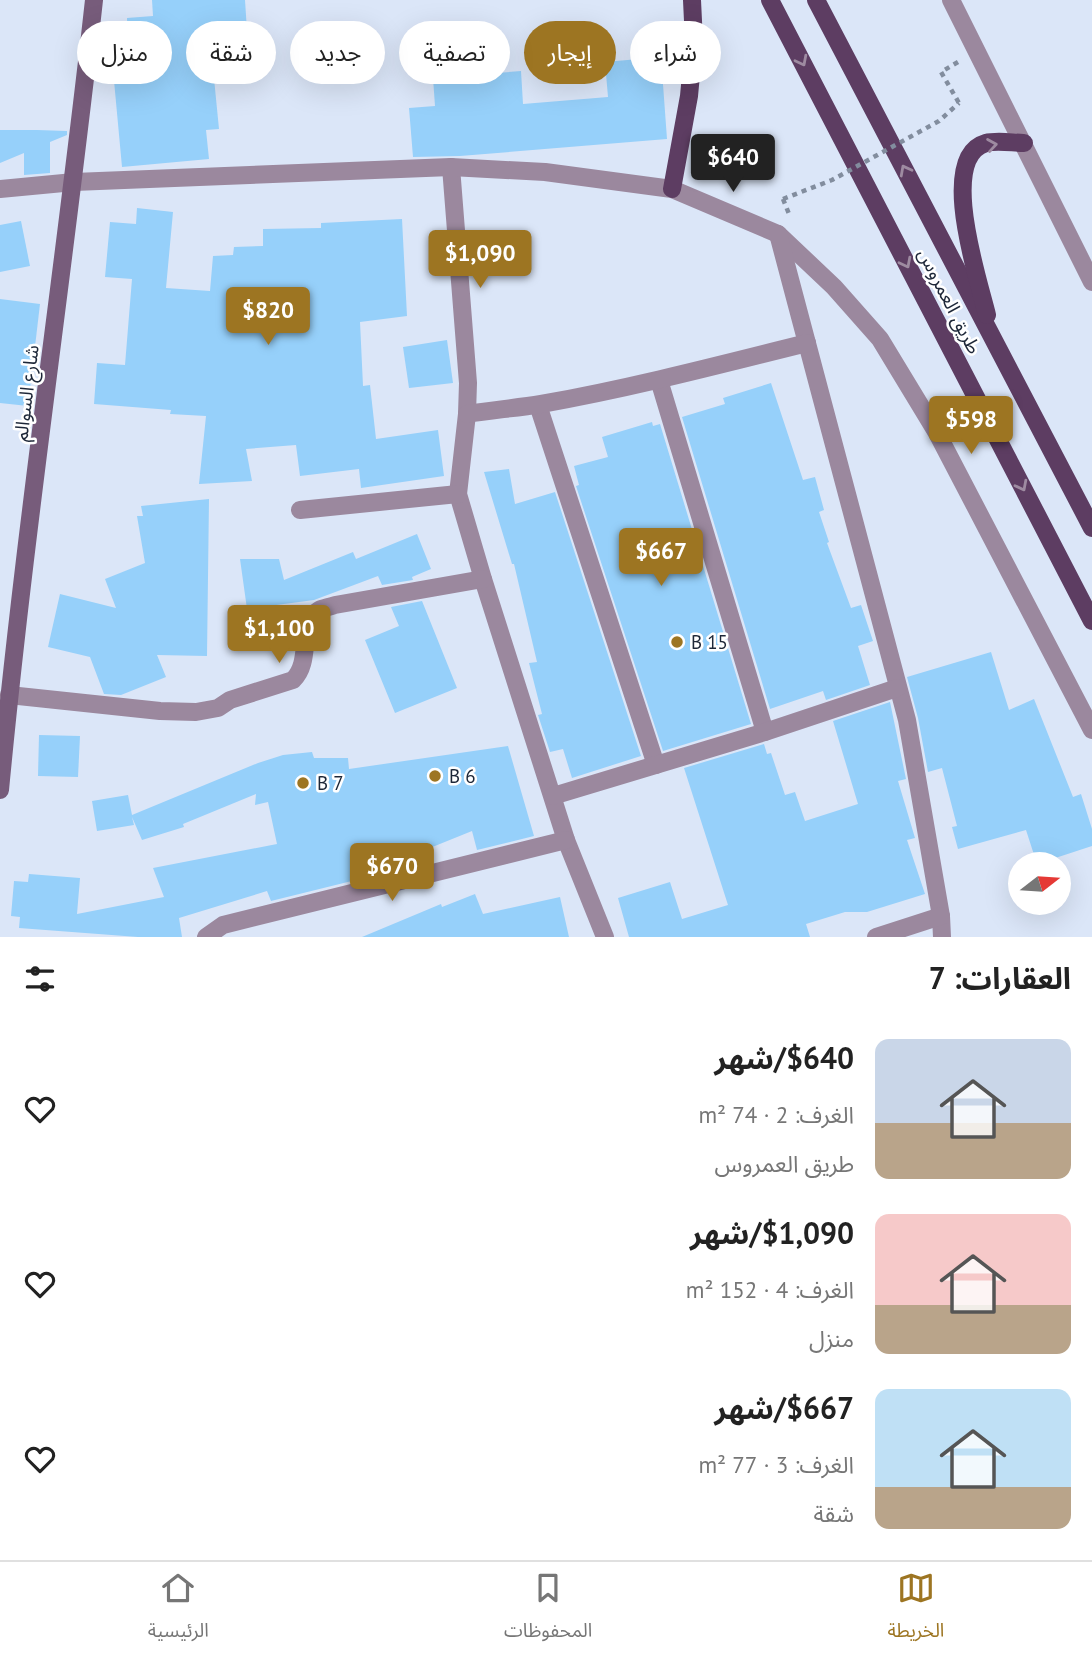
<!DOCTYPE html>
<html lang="ar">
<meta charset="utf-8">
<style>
body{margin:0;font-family:"PT Sans","Noto Sans Arabic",sans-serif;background:#f6f6f6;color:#222;direction:rtl;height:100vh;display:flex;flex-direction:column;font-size:26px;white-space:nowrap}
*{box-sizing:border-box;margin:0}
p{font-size:23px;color:#767676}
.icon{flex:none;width:38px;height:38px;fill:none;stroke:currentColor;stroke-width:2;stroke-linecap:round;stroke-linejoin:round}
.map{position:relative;height:937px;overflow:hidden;direction:ltr}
.drawer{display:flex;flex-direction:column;background:#fff;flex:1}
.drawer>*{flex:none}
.top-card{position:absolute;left:21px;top:21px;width:700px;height:63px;direction:rtl;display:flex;gap:14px}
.needle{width:46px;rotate:73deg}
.controls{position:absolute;left:1008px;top:852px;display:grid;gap:14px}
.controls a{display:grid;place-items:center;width:63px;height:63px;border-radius:50%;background:#fff;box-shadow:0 7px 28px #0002;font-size:35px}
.price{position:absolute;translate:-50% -60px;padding:0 16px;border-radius:7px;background:#9d7522;color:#fff;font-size:23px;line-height:46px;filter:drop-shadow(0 2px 4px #0008)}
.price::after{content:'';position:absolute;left:50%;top:42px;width:21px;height:16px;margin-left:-10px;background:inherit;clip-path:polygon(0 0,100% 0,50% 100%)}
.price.current{background:#222;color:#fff}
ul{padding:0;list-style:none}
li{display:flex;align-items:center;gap:21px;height:175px;padding:0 21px}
li span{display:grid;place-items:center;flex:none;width:196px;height:140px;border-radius:14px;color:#555}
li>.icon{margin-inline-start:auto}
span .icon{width:84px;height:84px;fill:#fffc;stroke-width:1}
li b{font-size:30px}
h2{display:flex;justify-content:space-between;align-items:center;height:84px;padding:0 21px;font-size:30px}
.pill{padding:0 24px;border-radius:32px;background:#fff;box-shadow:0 7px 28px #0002;font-size:24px;line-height:63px}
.pill.current{background:#9d7522;color:#fff}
.menu{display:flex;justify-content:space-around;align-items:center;height:98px;border-top:2px solid #e0e0e0;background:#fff;font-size:19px;color:#767676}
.menu a{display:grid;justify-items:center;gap:4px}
.menu .current{color:#9d7522}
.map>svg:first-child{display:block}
.building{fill:#96d0fa}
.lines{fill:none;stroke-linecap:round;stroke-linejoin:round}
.path{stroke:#828d9e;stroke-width:4.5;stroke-dasharray:5 5;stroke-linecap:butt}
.minor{stroke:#9b889e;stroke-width:18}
.tertiary{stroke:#9b889e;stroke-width:18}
.secondary{stroke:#775c7b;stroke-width:18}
.primary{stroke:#5d3d62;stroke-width:18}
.path-bridge{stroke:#828d9e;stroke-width:4.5;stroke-dasharray:5 5;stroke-linecap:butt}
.oneway{stroke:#9e8ba1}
.poi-dot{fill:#9d7522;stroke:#fff;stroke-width:2.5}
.labels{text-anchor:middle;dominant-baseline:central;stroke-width:5;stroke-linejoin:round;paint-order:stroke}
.street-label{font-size:19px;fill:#1d2738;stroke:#fff}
.poi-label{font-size:19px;fill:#1d2738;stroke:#fff;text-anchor:start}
</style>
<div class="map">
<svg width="1092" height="937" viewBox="0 0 1092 937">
<rect width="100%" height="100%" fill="#dbe6f8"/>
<g class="building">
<polygon points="152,0 245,0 248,46 211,48 219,129 206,130 209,159 122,167 112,59 128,57 127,18 153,16"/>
<polygon points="661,57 667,139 460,156 413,157 409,108 435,106 433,78 521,71 523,104 608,97 605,62"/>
<polygon points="0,130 37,130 67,131 67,135 50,142 50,173 24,175 24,153 0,163"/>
<polygon points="137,208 173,212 166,288 210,291 213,256 233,255 234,247 263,246 263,229 321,228 321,223 402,219 407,316 360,322 363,386 370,385 376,439 438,430 444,476 361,488 359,469 300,476 296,445 246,449 252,481 199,484 206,416 170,414 171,410 94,404 97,363 125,365 132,279 105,277 110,222 136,224"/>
<polygon points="21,221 30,266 0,272 0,225"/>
<polygon points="0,299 40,304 28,406 0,403"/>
<polygon points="447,340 453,383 409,388 403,347"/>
<polygon points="771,383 803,480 815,477 824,510 819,512 829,542 827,543 851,608 861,605 873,641 858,646 870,685 826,700 823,691 770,709 682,417 725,404 723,398"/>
<polygon points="652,422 653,426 660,424 751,724 663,751 576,486 579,485 574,466 608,457 602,437"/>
<polygon points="509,469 515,504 555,492 641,756 572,778 563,749 550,752 538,715 542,714 529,663 537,662 514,564 512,564 484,472"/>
<polygon points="209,499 207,656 157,655 166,677 121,695 104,694 90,657 48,647 60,594 116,608 105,579 145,563 137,516 143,516 141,506"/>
<polygon points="417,534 431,569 412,577 413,580 382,585 378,576 314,600 247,609 240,559 279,559 284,580 353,552 356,559"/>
<polygon points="422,601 457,688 395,713 365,640 399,626 391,607"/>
<polygon points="991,652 1009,710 1034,699 1073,797 1081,794 1092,829 1092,846 1037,864 1026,830 958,849 952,827 957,826 942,768 928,772 918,718 907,677"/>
<polygon points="890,702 906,779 898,781 915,838 907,840 925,894 867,912 845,912 806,924 810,937 629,937 618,898 670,882 682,919 728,905 684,768 764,744 767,754 771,753 785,795 795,792 805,821 858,804 833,721"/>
<polygon points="39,735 80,736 78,777 38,776"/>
<polygon points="508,746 534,836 477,850 472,831 378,869 380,874 271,901 267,891 179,918 182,937 138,937 19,928 20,917 11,916 14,881 28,882 29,874 80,878 77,914 164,897 153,868 277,844 268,802 255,805 256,794 183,824 184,827 142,840 132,817 134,825 97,831 92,801 128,795 132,815 258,763 283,755 312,752 314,758 348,758 349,769"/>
<polygon points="475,894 483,914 560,897 569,937 362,937 441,904 442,907"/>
</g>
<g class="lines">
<g class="path">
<polyline points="958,62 941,72 959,103"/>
<polyline points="783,199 789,214"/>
</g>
<g class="minor">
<polyline points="951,0 1092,282"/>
<polyline points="451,167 468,383 467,414 458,494 483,579 566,840 605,937"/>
<polyline points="74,182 451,167 545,172 672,189 778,234 834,287 880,339 937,433 1092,730"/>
<polyline points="778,234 907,720 941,916 942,937"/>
<polyline points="659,380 765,732"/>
<polyline points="538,405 656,765"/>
<path d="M467,414C492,410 517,408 541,404C631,388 719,365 807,343"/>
<polyline points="300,510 458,494"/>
<path d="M9,695L160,711L196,712L218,708L230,700L293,680C313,661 297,623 319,610C323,608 330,607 335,605L483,579"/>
<polyline points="553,796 765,732 897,688"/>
<polyline points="206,937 223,925 566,840"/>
<polyline points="876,937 941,916"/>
</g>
<polyline class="tertiary" points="0,189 74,182"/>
<path class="secondary" d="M0,790C25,526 65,264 94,0"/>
<g class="primary">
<polyline points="770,0 1092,621"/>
<polyline points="816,0 1092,528"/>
<polyline points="672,189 689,96 694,42 692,0"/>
<path d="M987,315C979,281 937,157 986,143C997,140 1013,143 1024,143"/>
</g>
<polyline class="path-bridge" points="783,199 832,180 939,121 959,103"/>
</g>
<defs><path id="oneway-chevron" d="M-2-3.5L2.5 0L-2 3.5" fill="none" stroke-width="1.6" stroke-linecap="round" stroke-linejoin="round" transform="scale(1.75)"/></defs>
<g class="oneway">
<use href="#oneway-chevron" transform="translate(802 61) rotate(63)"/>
<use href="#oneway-chevron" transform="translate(992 145) rotate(-9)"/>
<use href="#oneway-chevron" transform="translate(905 170) rotate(-118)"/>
<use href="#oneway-chevron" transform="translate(906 263) rotate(63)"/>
<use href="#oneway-chevron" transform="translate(1022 486) rotate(63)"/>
</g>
<g class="poi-dot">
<circle cx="677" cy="642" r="7"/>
<circle cx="435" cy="776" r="7"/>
<circle cx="303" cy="783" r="7"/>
</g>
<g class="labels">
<g class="street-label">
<text transform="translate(950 301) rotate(63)">طريق العمروس</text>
<text transform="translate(26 393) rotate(-83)">شارع السوالم</text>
</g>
<g class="poi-label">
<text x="691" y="642">B 15</text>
<text x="449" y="776">B 6</text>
<text x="317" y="783">B 7</text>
</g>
</g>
</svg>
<div class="controls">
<a><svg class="needle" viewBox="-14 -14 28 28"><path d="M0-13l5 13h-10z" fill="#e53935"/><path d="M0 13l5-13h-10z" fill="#767676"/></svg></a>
</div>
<b class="price current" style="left:733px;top:194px">$640</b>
<b class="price" style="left:480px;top:290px">$1,090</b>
<b class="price" style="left:268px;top:347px">$820</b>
<b class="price" style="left:971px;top:456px">$598</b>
<b class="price" style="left:661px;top:588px">$667</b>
<b class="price" style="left:279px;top:665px">$1,100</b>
<b class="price" style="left:392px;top:903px">$670</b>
<div class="top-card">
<a class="pill">شراء</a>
<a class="pill current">إيجار</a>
<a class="pill">تصفية</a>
<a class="pill">جديد</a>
<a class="pill">شقة</a>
<a class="pill">منزل</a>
</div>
</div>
<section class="drawer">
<h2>العقارات: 7<svg class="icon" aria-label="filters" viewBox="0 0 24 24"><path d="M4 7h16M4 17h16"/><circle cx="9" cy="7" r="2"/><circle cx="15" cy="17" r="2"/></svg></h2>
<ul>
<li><span style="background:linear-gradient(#c9d6e8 60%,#b9a48a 0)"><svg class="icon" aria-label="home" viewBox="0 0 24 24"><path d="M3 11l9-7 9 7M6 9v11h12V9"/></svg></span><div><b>$640/شهر</b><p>الغرف: 2 · 74 m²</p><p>طريق العمروس</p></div><svg class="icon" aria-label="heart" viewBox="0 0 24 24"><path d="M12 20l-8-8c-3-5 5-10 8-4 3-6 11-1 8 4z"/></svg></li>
<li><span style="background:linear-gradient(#f6c9c9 65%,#b9a48a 0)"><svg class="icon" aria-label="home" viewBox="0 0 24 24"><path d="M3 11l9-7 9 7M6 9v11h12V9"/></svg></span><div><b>$1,090/شهر</b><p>الغرف: 4 · 152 m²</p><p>منزل</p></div><svg class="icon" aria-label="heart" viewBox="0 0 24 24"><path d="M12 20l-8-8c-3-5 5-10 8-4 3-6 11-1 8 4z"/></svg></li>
<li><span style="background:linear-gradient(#bfe0f5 70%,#b9a48a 0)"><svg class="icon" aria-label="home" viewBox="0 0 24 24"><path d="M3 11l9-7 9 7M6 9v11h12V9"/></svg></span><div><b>$667/شهر</b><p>الغرف: 3 · 77 m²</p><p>شقة</p></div><svg class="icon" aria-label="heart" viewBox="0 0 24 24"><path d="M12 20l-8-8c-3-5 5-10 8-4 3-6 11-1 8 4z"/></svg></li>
</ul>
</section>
<nav class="menu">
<a class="current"><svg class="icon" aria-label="map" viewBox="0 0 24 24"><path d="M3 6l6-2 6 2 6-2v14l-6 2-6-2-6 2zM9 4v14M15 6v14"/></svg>الخريطة</a>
<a><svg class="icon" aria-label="saved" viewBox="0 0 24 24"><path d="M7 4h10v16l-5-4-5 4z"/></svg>المحفوظات</a>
<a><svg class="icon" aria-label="home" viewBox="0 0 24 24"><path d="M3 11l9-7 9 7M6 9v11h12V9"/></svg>الرئيسية</a>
</nav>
